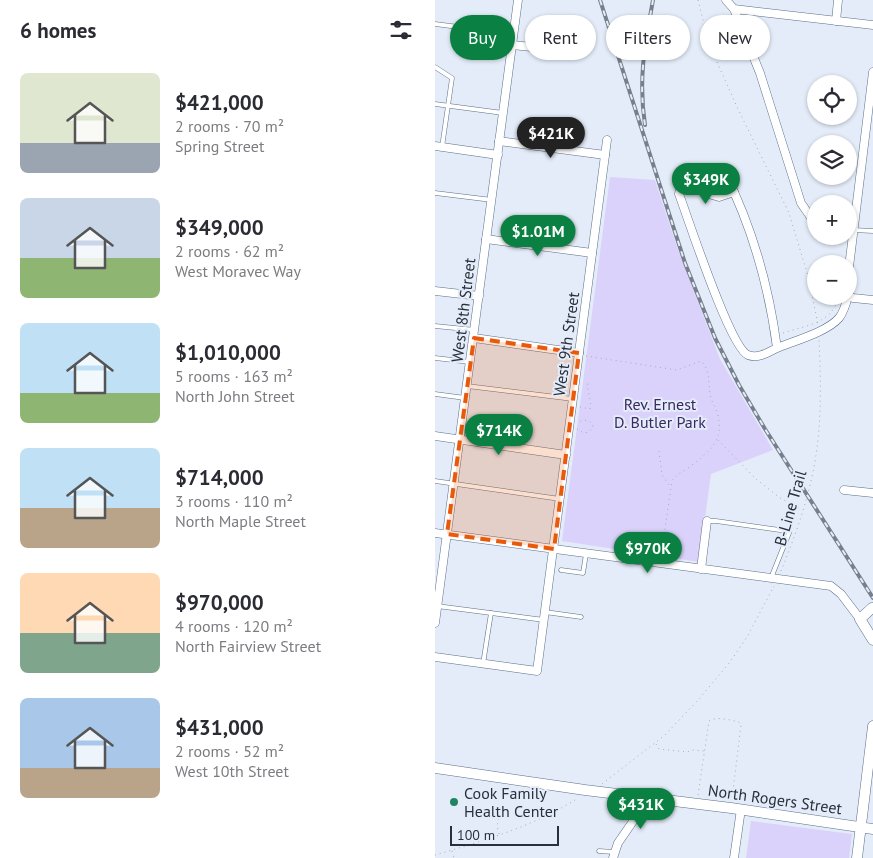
<!DOCTYPE html>
<meta charset="utf-8">
<style>
body{margin:0;font-family:"PT Sans",sans-serif;background:#f7f7f7;color:#2b2b33;height:100vh;display:flex;flex-direction:column;font-size:19px;white-space:nowrap}
*{box-sizing:border-box;margin:0}
p{font-size:16px;color:#7c7c81}
.icon{flex:none;width:28px;height:28px;fill:none;stroke:currentColor;stroke-width:2;stroke-linecap:round;stroke-linejoin:round}
.map{position:relative;flex:1;overflow:hidden}
.drawer{display:flex;flex-direction:column;background:#fff;width:435px}
.drawer>*{flex:none}
.banner{position:absolute;left:15px;top:15px;width:348px;height:45px;display:flex;gap:10px}
.tools{position:absolute;left:372px;top:75px;display:grid;gap:10px}
.tools a{display:grid;place-items:center;width:50px;height:50px;border-radius:50%;background:#fff;box-shadow:0 1px 4px #0004;font-size:25px}
.scale{position:absolute;left:15px;bottom:12px;width:109px;box-sizing:border-box;padding-left:5px;border:2px solid #28303c;border-top:0;font-size:14px;line-height:18px;white-space:nowrap;color:#28303c;-webkit-text-stroke:4px #e3ecf8;paint-order:stroke}
.price{position:absolute;translate:-50% -42px;padding:0 11px;border-radius:18px;background:#0b8043;color:#fff;font-size:16px;line-height:32px;filter:drop-shadow(0 1px 2px #0008)}
.price::after{content:'';position:absolute;left:50%;top:30px;width:15px;height:11px;margin-left:-8px;background:inherit;clip-path:polygon(0 0,100% 0,50% 100%)}
.price.on{background:#222;color:#fff}
ul{padding:0;list-style:none}
li{display:flex;align-items:center;gap:15px;height:125px;padding:0 20px}
li span{display:grid;place-items:center;flex:none;width:140px;height:100px;border-radius:8px;color:#555}
li>.icon{margin-inline-start:auto}
span .icon{width:60px;height:60px;fill:#fffc;stroke-width:1}
li b{font-size:21px}
h2{display:flex;justify-content:space-between;align-items:center;height:60px;padding:0 20px;font-size:21px}
.chip{padding:0 18px;border-radius:22px;background:#fff;box-shadow:0 1px 4px #0004;font-size:18px;line-height:45px}
.chip.on{background:#0b8043;color:#fff}
main{display:flex;flex:1;min-height:0}
.map>svg:first-child{display:block}
.green{fill:#dad2fb}
.lines{fill:none;stroke-linecap:round;stroke-linejoin:round}
.service-casing{stroke:#5b6f8a;stroke-width:5}
.minor-casing{stroke:#5b6f8a;stroke-width:9}
.tertiary-casing{stroke:#5b6f8a;stroke-width:11}
.path{stroke:#a3acb8;stroke-width:1;stroke-dasharray:1 4;stroke-linecap:butt}
.service{stroke:#fff;stroke-width:4}
.minor{stroke:#fff;stroke-width:8}
.tertiary{stroke:#fff;stroke-width:10}
.rail-casing{stroke:#767f8b;stroke-width:4}
.rail{stroke:#e3ecf8;stroke-width:2;stroke-dasharray:5.5;stroke-linecap:butt}
.marked{fill:#e8590c;fill-opacity:0.2;stroke:#e8590c;stroke-width:4;stroke-dasharray:10 6;stroke-linejoin:round}
.poi-dot{fill:#1f8560;stroke:#e3ecf8;stroke-width:2}
.labels{text-anchor:middle;dominant-baseline:central;stroke-width:4;stroke-linejoin:round;paint-order:stroke}
.street-label{font-size:16px;fill:#28303c;stroke:#e3ecf8}
.park-label{font-size:16px;fill:#3a2763;stroke:#e3ecf8}
.poi-label{font-size:16px;fill:#28303c;stroke:#e3ecf8;text-anchor:start}
</style>
<main>
<section class="drawer">
<h2>6 homes<svg class="icon" aria-label="filters" viewBox="0 0 24 24"><path d="M4 7h16M4 17h16"/><circle cx="9" cy="7" r="2"/><circle cx="15" cy="17" r="2"/></svg></h2>
<ul>
<li><span style="background:linear-gradient(#dfe7d0 70%,#9aa5b1 0)"><svg class="icon" aria-label="home" viewBox="0 0 24 24"><path d="M3 11l9-7 9 7M6 9v11h12V9"/></svg></span><div><b>$421,000</b><p>2 rooms · 70 m²</p><p>Spring Street</p></div></li>
<li><span style="background:linear-gradient(#c9d6e8 60%,#8fb573 0)"><svg class="icon" aria-label="home" viewBox="0 0 24 24"><path d="M3 11l9-7 9 7M6 9v11h12V9"/></svg></span><div><b>$349,000</b><p>2 rooms · 62 m²</p><p>West Moravec Way</p></div></li>
<li><span style="background:linear-gradient(#bfe0f5 70%,#8fb573 0)"><svg class="icon" aria-label="home" viewBox="0 0 24 24"><path d="M3 11l9-7 9 7M6 9v11h12V9"/></svg></span><div><b>$1,010,000</b><p>5 rooms · 163 m²</p><p>North John Street</p></div></li>
<li><span style="background:linear-gradient(#bfe0f5 60%,#b9a48a 0)"><svg class="icon" aria-label="home" viewBox="0 0 24 24"><path d="M3 11l9-7 9 7M6 9v11h12V9"/></svg></span><div><b>$714,000</b><p>3 rooms · 110 m²</p><p>North Maple Street</p></div></li>
<li><span style="background:linear-gradient(#ffd9b3 60%,#7fa58c 0)"><svg class="icon" aria-label="home" viewBox="0 0 24 24"><path d="M3 11l9-7 9 7M6 9v11h12V9"/></svg></span><div><b>$970,000</b><p>4 rooms · 120 m²</p><p>North Fairview Street</p></div></li>
<li><span style="background:linear-gradient(#a9c7e8 70%,#b9a48a 0)"><svg class="icon" aria-label="home" viewBox="0 0 24 24"><path d="M3 11l9-7 9 7M6 9v11h12V9"/></svg></span><div><b>$431,000</b><p>2 rooms · 52 m²</p><p>West 10th Street</p></div></li>
</ul>
</section>
<div class="map">
<svg width="438" height="858" viewBox="0 0 438 858">
<rect width="100%" height="100%" fill="#e3ecf8"/>
<g class="green">
<polygon points="175,177 220,180 243,250 285,359 338,450 276,474 264,562 127,541"/>
<polygon points="316,821 417,834 414,858 311,858"/>
</g>
<g class="lines">
<g class="service-casing">
<g id="service">
<polyline points="0,24 78,34"/>
<polyline points="0,67 17,78 7,147"/>
<polyline points="0,104 68,113"/>
<polyline points="0,193 57,200"/>
<polyline points="418,230 438,231"/>
<polyline points="0,326 40,330"/>
<polyline points="0,358 35,362"/>
<polyline points="32,386 138,399"/>
<polyline points="0,394 30,398"/>
<polyline points="0,481 125,499"/>
<polyline points="272,521 281,521 352,531 354,533 336,578"/>
<polyline points="126,570 148,573 151,554"/>
<polyline points="2,606 109,620"/>
<polyline points="110,612 146,617"/>
<polyline points="48,664 56,613"/>
<polyline points="164,851 179,852"/>
</g>
</g>
<g class="minor-casing">
<g id="minor">
<polyline points="291,0 299,9 325,73 366,203 379,222 381,223"/>
<polyline points="299,9 438,25"/>
<polyline points="401,21 403,0"/>
<polyline points="77,45 127,50"/>
<polyline points="64,141 170,155"/>
<polyline points="0,146 63,155"/>
<polyline points="268,170 277,195 284,197 299,192"/>
<polyline points="51,239 157,253"/>
<polyline points="414,267 438,72"/>
<polyline points="0,291 44,296"/>
<polyline points="414,296 418,298 438,300"/>
<polyline points="39,338 144,353"/>
<path d="M342,348C334,352 323,359 313,355C295,348 253,218 244,194L246,183L251,176L278,168L284,169L290,173C318,229 334,287 342,348C359,341 392,332 404,318C409,312 411,304 413,296"/>
<polyline points="0,436 131,455"/>
<polyline points="409,490 438,493"/>
<polyline points="0,533 396,586 406,594 425,619"/>
<polyline points="266,569 272,521"/>
<polyline points="0,623 83,0"/>
<polyline points="0,657 102,671 172,140"/>
<polyline points="178,858 183,843 201,817 204,796"/>
<polyline points="299,858 306,809"/>
</g>
</g>
<g class="tertiary-casing">
<g id="tertiary">
<polyline points="437,608 425,619 438,640"/>
<polyline points="0,768 150,790 296,808 438,829"/>
<polyline points="422,858 438,726"/>
</g>
</g>
<g class="path">
<polyline points="263,0 274,44 302,107 354,213 373,276 383,324"/>
<path d="M348,333C372,325 397,324 404,296"/>
<path d="M151,356L242,370L266,361C277,372 272,384 276,398C277,403 281,407 282,412C291,442 273,452 252,469C246,473 241,474 237,481L226,556"/>
<path d="M145,407L155,409C157,398 151,392 153,380"/>
<path d="M142,429L149,433L154,432L158,427C157,421 152,420 147,420L143,423"/>
<polyline points="283,440 321,479 345,498 366,509"/>
<polyline points="224,451 227,475 236,488"/>
<path d="M346,571C359,539 371,506 378,472C387,428 386,384 384,340"/>
<polyline points="221,744 224,749 252,752 257,750 269,751"/>
<polyline points="167,784 230,735 264,699 295,662 312,637 339,586"/>
<path d="M263,795L274,721C282,716 295,720 304,722L306,725L297,799"/>
<polyline points="64,834 62,826 64,818"/>
<polyline points="17,851 19,858"/>
<path d="M0,855C48,841 100,826 143,798"/>
</g>
<use href="#service" class="service"/>
<use href="#minor" class="minor"/>
<use href="#tertiary" class="tertiary"/>
<g class="rail-casing">
<g id="rail">
<polyline points="165,0 250,263 280,338 304,385 330,429 438,598"/>
<path d="M210,125C203,78 210,45 218,0"/>
</g>
</g>
<use href="#rail" class="rail"/>
</g>
<path class="marked" d="M39,338L144,353L119,549L12,534Z"/>
<circle class="poi-dot" cx="19" cy="802" r="5"/>
<g class="labels">
<g class="street-label">
<text transform="translate(28 310) rotate(-83)">West 8th Street</text>
<text transform="translate(131 344) rotate(-82)">West 9th Street</text>
<text transform="translate(355 508) rotate(-74)">B-Line Trail</text>
<text transform="translate(340 799) rotate(8)">North Rogers Street</text>
</g>
<g class="park-label">
<text x="225" y="404">Rev. Ernest<tspan x="225" dy="18">D. Butler Park</tspan></text>
</g>
<g class="poi-label">
<text x="29" y="793">Cook Family<tspan x="29" dy="18">Health Center</tspan></text>
</g>
</g>
</svg>
<div class="tools">
<a><svg class="icon" aria-label="locate" viewBox="0 0 24 24"><circle cx="12" cy="12" r="6"/><path d="M12 2v4M12 18v4M2 12h4M18 12h4"/></svg></a>
<a><svg class="icon" aria-label="layers" viewBox="0 0 24 24"><path d="M12 4l9 5-9 5-9-5zM3 14l9 5 9-5"/></svg></a>
<a>+</a>
<a>−</a>
</div>
<div class="scale">100 m</div>
<b class="price on" style="left:116px;top:159px">$421K</b>
<b class="price" style="left:271px;top:205px">$349K</b>
<b class="price" style="left:103px;top:257px">$1.01M</b>
<b class="price" style="left:64px;top:456px">$714K</b>
<b class="price" style="left:213px;top:574px">$970K</b>
<b class="price" style="left:206px;top:830px">$431K</b>
<div class="banner">
<a class="chip on">Buy</a>
<a class="chip">Rent</a>
<a class="chip">Filters</a>
<a class="chip">New</a>
</div>
</div>
</main>
